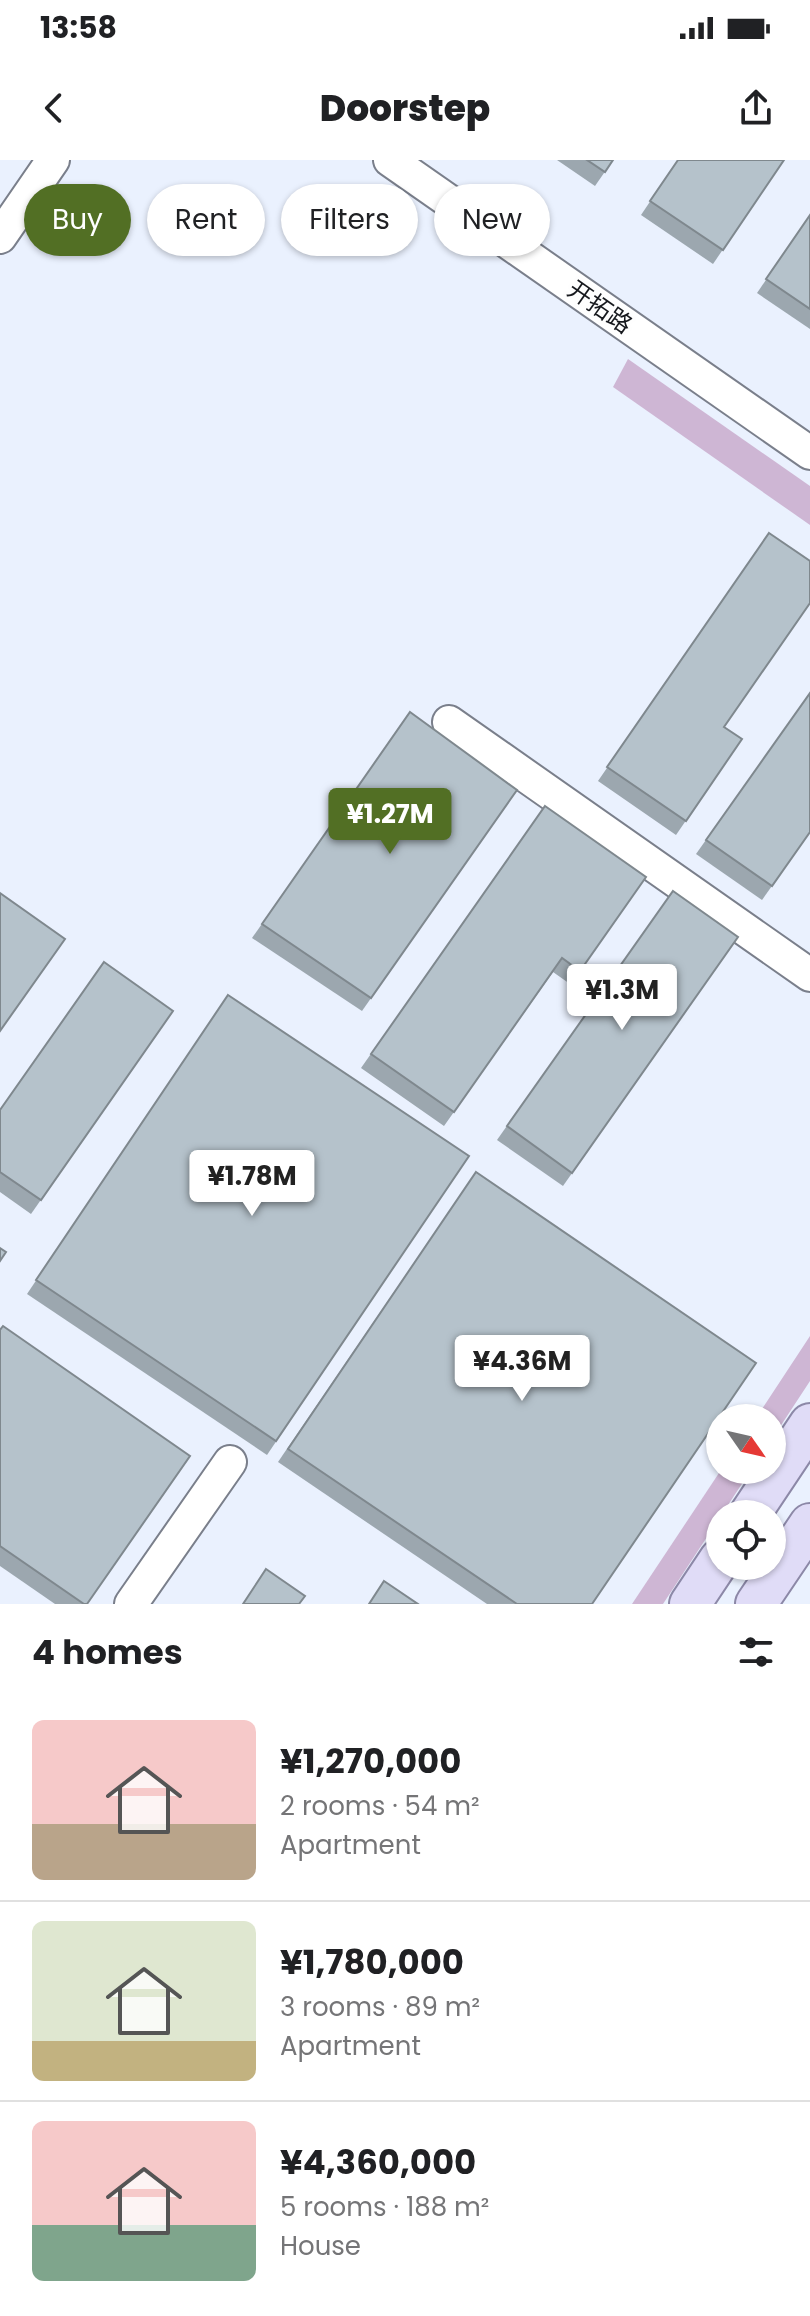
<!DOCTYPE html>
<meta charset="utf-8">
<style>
body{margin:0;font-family:Poppins,"Noto Sans SC",sans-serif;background:#f6f6f6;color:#202124;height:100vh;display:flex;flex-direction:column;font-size:30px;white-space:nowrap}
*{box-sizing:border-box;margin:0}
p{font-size:26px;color:#757577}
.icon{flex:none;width:44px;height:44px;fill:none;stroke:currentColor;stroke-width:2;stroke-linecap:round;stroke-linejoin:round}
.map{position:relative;height:1444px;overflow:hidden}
.drawer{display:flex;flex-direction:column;background:#fff;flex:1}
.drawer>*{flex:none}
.guide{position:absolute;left:24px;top:24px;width:762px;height:72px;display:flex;gap:16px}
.needle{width:52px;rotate:124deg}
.tools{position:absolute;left:706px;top:1244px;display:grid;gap:16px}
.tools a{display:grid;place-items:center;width:80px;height:80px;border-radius:50%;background:#fff;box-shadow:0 2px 6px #0004;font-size:40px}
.price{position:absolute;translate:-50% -68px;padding:0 18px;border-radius:8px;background:#fff;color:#222;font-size:26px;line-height:52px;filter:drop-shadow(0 2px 4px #0008)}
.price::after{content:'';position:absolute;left:50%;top:48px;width:24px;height:18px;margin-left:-12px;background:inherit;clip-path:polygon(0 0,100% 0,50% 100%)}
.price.selected{background:#526f24;color:#fff}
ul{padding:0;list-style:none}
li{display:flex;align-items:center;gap:24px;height:200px;padding:0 32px}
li+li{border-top:2px solid #e0e0e0}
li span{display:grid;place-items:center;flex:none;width:224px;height:160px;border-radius:12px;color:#555}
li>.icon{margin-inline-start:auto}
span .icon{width:96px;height:96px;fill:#fffc;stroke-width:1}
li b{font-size:34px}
h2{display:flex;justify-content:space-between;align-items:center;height:96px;padding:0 32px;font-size:34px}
.tag{padding:0 28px;border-radius:36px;background:#fff;box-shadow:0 2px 6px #0004;font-size:28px;line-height:72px}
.tag.selected{background:#526f24;color:#fff}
.status{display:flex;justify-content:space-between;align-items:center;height:56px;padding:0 40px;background:#fff;direction:ltr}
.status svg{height:22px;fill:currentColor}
header{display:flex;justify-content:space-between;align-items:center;height:104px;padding:0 32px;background:#fff;font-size:36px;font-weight:800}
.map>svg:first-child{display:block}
.green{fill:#ceb6d4}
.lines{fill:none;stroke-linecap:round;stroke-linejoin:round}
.minor-casing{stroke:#7a7f8b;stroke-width:36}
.major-casing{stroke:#8c88a7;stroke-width:44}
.minor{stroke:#fff;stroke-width:32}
.major{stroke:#e0dcf7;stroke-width:40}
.wall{fill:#9ca7af}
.building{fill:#b5c2cb;stroke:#7f888e;stroke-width:2}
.labels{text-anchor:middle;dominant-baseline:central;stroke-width:7;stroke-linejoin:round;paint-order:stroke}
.street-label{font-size:24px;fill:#16181d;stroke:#fefefe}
</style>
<div class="status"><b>13:58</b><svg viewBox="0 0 49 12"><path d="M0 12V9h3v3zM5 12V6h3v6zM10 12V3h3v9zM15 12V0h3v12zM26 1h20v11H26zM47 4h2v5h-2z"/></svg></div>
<header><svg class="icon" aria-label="back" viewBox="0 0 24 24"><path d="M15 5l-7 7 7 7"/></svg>Doorstep<svg class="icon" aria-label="share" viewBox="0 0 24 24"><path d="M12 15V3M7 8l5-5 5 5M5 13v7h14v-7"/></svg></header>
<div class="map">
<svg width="810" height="1444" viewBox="0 0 810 1444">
<rect width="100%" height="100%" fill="#eaf1fe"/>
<g class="green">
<polygon points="628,199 810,326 810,365 613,227"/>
<polygon points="810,1176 810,1221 772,1279 772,1258 756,1258"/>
<polygon points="721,1310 751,1310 663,1444 632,1444"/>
</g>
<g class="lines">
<g class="minor-casing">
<g id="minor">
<polyline points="390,0 810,293"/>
<polyline points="0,77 53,0"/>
<polyline points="449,562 810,815"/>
<polyline points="131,1444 230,1302"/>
</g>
</g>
<g class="major-casing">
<g id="major">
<polyline points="750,1354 810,1264"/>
<polyline points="690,1444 720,1399"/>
<polyline points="756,1444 810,1364"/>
</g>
</g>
<use href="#minor" class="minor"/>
<use href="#major" class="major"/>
</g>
<g class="wall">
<polygon points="557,0 613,0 595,26"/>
<polygon points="678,0 784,0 713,104 641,55"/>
<polygon points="810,55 810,169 757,133"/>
<polygon points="769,373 724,567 742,579 676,675 598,621"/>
<polygon points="810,533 810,672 762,740 696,694"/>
<polygon points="410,552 517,630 362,851 252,778"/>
<polygon points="545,646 646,717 570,824 553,812 444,966 361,908"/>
<polygon points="673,731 738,777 563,1026 497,980"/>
<polygon points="228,835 469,996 267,1295 27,1134"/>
<polygon points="173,851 31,1054 0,1032 0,950"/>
<polygon points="476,1012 592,1444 487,1444 278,1302"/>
<polygon points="0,1170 87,1444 55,1444 0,1406"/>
</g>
<g class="building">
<polygon points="587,0 613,0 605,12"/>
<polygon points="678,0 784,0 723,90 650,41"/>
<polygon points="810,55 810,149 766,119"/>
<polygon points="769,373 810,401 810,443 724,567 742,579 686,661 607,607"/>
<polygon points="810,533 810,672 772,726 706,680"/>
<polygon points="410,552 517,630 371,838 262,764"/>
<polygon points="545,646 646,717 580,811 562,798 454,952 371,894"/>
<polygon points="673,731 738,777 572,1013 507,966"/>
<polygon points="0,733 65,779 0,871"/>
<polygon points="104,802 173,851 41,1040 0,1012 0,950"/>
<polygon points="228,835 469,996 276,1281 36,1120"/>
<polygon points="476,1012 756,1203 592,1444 517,1444 288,1289"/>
<polygon points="0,1088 6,1092 0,1101"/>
<polygon points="3,1166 190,1296 87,1444 84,1444 0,1386 0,1170"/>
<polygon points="266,1409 305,1436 299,1444 243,1444"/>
<polygon points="384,1421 418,1444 369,1444"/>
</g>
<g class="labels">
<g class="street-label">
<text transform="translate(600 147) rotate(35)">开拓路</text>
</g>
</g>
</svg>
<div class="tools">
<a><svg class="needle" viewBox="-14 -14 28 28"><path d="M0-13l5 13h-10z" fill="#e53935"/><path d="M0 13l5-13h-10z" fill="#757577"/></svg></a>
<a><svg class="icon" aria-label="locate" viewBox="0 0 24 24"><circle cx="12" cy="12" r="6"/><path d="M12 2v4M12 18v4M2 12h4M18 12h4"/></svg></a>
</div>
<b class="price selected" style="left:390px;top:696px">¥1.27M</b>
<b class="price" style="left:622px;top:872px">¥1.3M</b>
<b class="price" style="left:252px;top:1058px">¥1.78M</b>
<b class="price" style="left:522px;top:1243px">¥4.36M</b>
<div class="guide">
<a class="tag selected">Buy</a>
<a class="tag">Rent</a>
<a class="tag">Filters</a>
<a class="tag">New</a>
</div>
</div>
<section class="drawer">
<h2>4 homes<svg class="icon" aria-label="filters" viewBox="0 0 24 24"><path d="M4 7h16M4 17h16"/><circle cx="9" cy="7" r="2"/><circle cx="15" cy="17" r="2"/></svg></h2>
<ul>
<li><span style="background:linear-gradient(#f6c9c9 65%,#b9a48a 0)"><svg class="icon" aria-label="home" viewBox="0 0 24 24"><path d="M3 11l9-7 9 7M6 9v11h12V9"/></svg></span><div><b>¥1,270,000</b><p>2 rooms · 54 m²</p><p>Apartment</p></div></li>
<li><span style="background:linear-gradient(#dfe7d0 75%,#c2b280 0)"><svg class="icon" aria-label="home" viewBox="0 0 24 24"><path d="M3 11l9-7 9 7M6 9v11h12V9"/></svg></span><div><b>¥1,780,000</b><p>3 rooms · 89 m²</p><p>Apartment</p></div></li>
<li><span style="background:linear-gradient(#f6c9c9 65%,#7fa58c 0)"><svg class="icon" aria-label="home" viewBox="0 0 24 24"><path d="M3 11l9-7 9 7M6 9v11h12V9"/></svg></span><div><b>¥4,360,000</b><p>5 rooms · 188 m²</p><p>House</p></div></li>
</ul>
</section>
